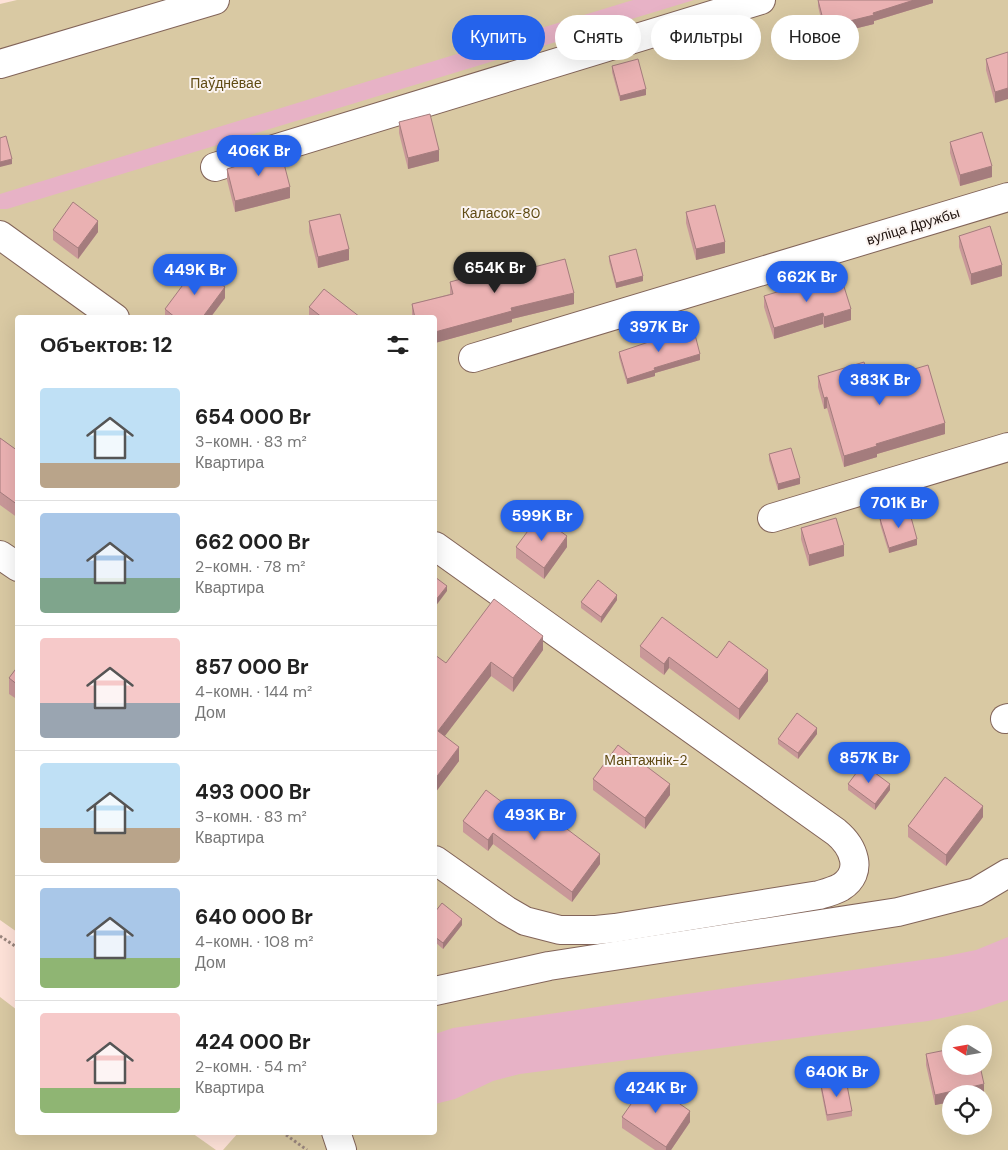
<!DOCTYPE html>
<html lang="ru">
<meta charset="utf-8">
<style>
body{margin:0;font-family:"DM Sans",sans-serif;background:#f6f6f6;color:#222;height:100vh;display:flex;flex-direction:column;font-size:19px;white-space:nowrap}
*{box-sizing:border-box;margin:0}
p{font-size:16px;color:#767676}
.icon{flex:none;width:28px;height:28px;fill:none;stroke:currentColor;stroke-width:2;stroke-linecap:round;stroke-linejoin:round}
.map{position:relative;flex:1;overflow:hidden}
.side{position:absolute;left:15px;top:315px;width:422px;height:820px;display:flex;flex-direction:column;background:#fff;border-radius:5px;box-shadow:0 5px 20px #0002}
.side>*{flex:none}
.banner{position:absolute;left:452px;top:15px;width:475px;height:45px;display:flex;gap:10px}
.needle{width:32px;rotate:281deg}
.buttons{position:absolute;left:942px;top:1025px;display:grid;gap:10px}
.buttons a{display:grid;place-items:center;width:50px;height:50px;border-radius:50%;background:#fff;box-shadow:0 5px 20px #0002;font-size:25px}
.price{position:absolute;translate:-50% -42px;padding:0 11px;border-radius:18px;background:#2563eb;color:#fff;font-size:16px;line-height:32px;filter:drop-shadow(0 1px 2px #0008)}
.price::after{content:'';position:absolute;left:50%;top:30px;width:15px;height:11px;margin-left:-8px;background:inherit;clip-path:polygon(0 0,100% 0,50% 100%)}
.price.current{background:#222;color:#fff}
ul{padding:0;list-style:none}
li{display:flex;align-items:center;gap:15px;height:125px;padding:0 25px}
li+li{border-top:1px solid #e0e0e0}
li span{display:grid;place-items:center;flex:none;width:140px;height:100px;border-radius:5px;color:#555}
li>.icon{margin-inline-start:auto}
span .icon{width:60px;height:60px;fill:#fffc;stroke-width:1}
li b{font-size:21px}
h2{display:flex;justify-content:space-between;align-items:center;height:60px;padding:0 25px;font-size:21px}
.tag{padding:0 18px;border-radius:22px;background:#fff;box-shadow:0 5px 20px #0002;font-size:18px;line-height:45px}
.tag.current{background:#2563eb;color:#fff}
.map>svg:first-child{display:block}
.green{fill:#d9c9a3;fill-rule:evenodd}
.water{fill:#e7b2c6}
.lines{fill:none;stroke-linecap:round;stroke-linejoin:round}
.minor-casing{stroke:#826459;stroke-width:30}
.path{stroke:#99857d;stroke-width:3;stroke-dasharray:2.5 2.5;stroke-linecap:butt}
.minor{stroke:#fff;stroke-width:28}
.wall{fill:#c99899}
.shaded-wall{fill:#a47c7d}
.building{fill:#eab1b2;stroke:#a47c7d}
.labels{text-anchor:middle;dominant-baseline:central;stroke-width:4;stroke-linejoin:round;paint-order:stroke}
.park-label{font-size:14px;fill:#604b13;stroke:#fbf4f1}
.street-label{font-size:14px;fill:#1e120e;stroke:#fbf4f1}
</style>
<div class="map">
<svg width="1008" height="1150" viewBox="0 0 1008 1150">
<rect width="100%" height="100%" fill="#fee2d8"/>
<g class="green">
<path d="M17,0H1008V1150H223L238,1133L435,1132V318H18L17,932L0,920V4ZM951,1034H984V1066H951ZM951,1094H984V1126H951Z"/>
<polygon points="0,997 17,1010 18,1132 192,1133 216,1150 0,1150"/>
</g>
<g class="water">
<polygon points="633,0 694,0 7,209 0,209 0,194"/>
<polygon points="1008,937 1008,1000 975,1011 928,1021 520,1074 493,1081 455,1099 435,1104 435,1034 453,1028 942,957 976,950"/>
</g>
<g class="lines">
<g class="minor-casing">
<g id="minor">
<polyline points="0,64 215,0"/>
<polyline points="215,167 761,0"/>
<polyline points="0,235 115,318"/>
<polyline points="473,358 1008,197"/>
<polyline points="772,518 1008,447"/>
<path d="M435,546L836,832C853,846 865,872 841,887C834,891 826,893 819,895L615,928L596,930H560L525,921L506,910L435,860"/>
<polyline points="0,555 18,567"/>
<polyline points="1005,719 1008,718"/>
<polyline points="435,991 549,966 898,912 976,892 1008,873"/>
<polyline points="336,1132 342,1150"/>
</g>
</g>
<g class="path">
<polyline points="0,936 18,948"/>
<polyline points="282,1132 307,1150"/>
</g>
<use href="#minor" class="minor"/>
</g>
<g class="wall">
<polygon points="818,0 933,0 933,3 874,21 874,24 825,36 818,6"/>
<polygon points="1008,52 995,103 986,70 986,59"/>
<polygon points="612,66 646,95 620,101 612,72"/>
<polygon points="399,122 439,161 408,169 399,133"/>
<polygon points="950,142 992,177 960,186 950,153"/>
<polygon points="227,169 290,198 235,212 227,180"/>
<polygon points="686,212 725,253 696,260 686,223"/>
<polygon points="309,221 349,260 318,268 309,232"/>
<polygon points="53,230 98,232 78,259 53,240"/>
<polygon points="959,236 1002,276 971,285 959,247"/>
<polygon points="609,256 643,281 616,288 609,261"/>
<polygon points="503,275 574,304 512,319 512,322 435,343 435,318 412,318 412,304 450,294 450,282"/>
<polygon points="764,296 851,320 824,328 823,324 774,339 764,307"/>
<polygon points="225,298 210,318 165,318 165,309"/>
<polygon points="309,307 360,318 309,318"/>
<polygon points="619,352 700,360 655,373 655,376 627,384 619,357"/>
<polygon points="818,376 870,382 945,434 877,454 877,457 844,467 827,408 824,409 818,387"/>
<polygon points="0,438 18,451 18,518 0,505"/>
<polygon points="769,454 800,484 778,490 769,460"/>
<polygon points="880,519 917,545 889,553 880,524"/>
<polygon points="801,528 844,556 809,566 801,539"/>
<polygon points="516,547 567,547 544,579 516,558"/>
<polygon points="617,600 601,623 581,608 581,602"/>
<polygon points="640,646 717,658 768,681 739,720 669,668 664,675 640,657"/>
<polygon points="543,650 513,692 491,676 444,736 459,761 435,793 446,663"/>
<polygon points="18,666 18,700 9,694 9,678"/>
<polygon points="817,734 798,759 778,744 778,739"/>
<polygon points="593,779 670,795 645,829 593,790"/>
<polygon points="848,784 890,790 875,810 848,790"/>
<polygon points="983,817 946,866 908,837 908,826"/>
<polygon points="463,821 540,831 600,864 572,902 493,844 488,851 463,832"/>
<polygon points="435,912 462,925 443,949 435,942"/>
<polygon points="926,1054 984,1095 951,1094 951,1102 935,1105 926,1065"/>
<polygon points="821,1085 852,1111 852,1116 827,1121 821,1090"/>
<polygon points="622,1117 690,1122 671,1150 655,1150 622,1128"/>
</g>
<g class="shaded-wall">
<polygon points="914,0 933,0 933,3 874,21 874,24 825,36 825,27"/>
<polygon points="1008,88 1008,99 995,103 995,92"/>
<polygon points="646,89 646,95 620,101 620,96"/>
<polygon points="439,150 439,161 408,169 408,158"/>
<polygon points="12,159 12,164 0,167 0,162"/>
<polygon points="992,166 992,177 960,186 960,175"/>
<polygon points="290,187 290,198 235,212 235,201"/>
<polygon points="98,221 98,232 78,259 78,248"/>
<polygon points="725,242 725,253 696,260 696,249"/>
<polygon points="349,249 349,260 318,268 318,257"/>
<polygon points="1002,265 1002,276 971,285 971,274"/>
<polygon points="643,276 643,281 616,288 616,283"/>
<polygon points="225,287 225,298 210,318 202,318"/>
<polygon points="574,293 574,304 512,319 512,322 435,343 435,332 511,308"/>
<polygon points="851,309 851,320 824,328 824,317"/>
<polygon points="823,313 823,324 774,339 774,328"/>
<polygon points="700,354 700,360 655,373 655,376 627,384 627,379 654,368"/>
<polygon points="827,397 827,408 824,409 824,398"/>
<polygon points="945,423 945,434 877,454 877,457 844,467 844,456 876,444"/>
<polygon points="800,478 800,484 778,490 778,484"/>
<polygon points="567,536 567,547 544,579 544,568"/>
<polygon points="917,539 917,545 889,553 889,548"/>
<polygon points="844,545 844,556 809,566 809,555"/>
<polygon points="447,586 447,591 435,607 435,601"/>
<polygon points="617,595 617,600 601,623 601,617"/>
<polygon points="543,636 543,650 513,692 513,678"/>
<polygon points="669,657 669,668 664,675 664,664"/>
<polygon points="491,662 491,676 438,745 438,731"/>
<polygon points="768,670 768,681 739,720 739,709"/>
<polygon points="817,728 817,734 798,759 798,753"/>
<polygon points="459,747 459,761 435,793 435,779"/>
<polygon points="670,784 670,795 645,829 645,818"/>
<polygon points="890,784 890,790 875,810 875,804"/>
<polygon points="983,806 983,817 946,866 946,855"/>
<polygon points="493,833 493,844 488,851 488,840"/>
<polygon points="600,854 600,864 572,902 572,892"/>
<polygon points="462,919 462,925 443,949 443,943"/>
<polygon points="984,1084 984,1095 984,1094 951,1094 951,1102 935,1105 935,1095"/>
<polygon points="690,1111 690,1122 671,1150 666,1150 666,1147"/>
</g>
<g class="building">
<polygon points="818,0 914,0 873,13 874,15 825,27"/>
<polygon points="1008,52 1008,88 995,92 986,59"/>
<polygon points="638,59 646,89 620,96 612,66"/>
<polygon points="430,114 439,150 408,158 399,122"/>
<polygon points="982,132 992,166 960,175 950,142"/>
<polygon points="6,136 12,159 0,162 0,138"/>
<polygon points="281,152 290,187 235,201 227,169"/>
<polygon points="73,202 98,221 78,248 53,230"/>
<polygon points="715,205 725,242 696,249 686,212"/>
<polygon points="340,214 349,249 318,257 309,221"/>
<polygon points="990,226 1002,265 971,274 959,236"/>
<polygon points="636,249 643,276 616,283 609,256"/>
<polygon points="565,259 574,293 511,308 512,311 435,332 435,318 415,318 412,304 453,294 450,282 501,268 503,275"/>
<polygon points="197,266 225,287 202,318 176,318 165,309"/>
<polygon points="841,277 851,309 824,317 823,313 774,328 764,296 793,287 794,292"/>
<polygon points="324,289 360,317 360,318 323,318 309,307"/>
<polygon points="693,327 700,354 654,368 655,370 627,379 619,352"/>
<polygon points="864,362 870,382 928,365 945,423 876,444 877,446 844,456 827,397 824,398 818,376"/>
<polygon points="0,438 18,451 18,505 0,492"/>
<polygon points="791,448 800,478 778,484 769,454"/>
<polygon points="909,510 917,539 889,548 880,519"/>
<polygon points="539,516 567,536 544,568 516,547"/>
<polygon points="836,518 844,545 809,555 801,528"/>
<polygon points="435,577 447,586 435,601"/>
<polygon points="598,580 617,595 601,617 581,602"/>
<polygon points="494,599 543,636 513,678 491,662 438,731 459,747 435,779 435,655 446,663"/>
<polygon points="662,617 717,658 729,641 768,670 739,709 669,657 664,664 640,646"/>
<polygon points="18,666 18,685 9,678"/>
<polygon points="797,713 817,728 798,753 778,739"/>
<polygon points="618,745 670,784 645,818 593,779"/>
<polygon points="863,764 890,784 875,804 848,784"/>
<polygon points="945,777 983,806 946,855 908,826"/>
<polygon points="486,790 540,831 551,817 600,854 572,892 493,833 488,840 463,821"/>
<polygon points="442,903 462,919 443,943 435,937 435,912"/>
<polygon points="951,1049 951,1066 980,1066 984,1084 935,1095 926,1054"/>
<polygon points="846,1080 852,1111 827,1115 821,1085"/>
<polygon points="647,1081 690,1111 666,1147 622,1117"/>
</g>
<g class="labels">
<g class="park-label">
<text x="226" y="83">Паўднёвае</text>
<text x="501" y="213">Каласок-80</text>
<text x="646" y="760">Мантажнік-2</text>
</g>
<g class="street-label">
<text transform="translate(913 226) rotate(-17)">вуліца Дружбы</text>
</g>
</g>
</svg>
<div class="buttons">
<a><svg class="needle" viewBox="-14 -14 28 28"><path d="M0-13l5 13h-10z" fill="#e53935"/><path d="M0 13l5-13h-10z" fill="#767676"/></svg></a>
<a><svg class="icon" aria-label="locate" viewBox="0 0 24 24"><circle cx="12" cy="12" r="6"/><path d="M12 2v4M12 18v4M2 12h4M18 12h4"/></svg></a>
</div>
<b class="price" style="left:259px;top:177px">406K Br</b>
<b class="price current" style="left:495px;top:294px">654K Br</b>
<b class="price" style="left:195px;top:296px">449K Br</b>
<b class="price" style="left:807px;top:303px">662K Br</b>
<b class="price" style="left:659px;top:353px">397K Br</b>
<b class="price" style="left:880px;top:406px">383K Br</b>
<b class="price" style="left:899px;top:529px">701K Br</b>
<b class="price" style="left:542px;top:542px">599K Br</b>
<b class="price" style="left:869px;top:784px">857K Br</b>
<b class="price" style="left:535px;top:841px">493K Br</b>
<b class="price" style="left:837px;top:1098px">640K Br</b>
<b class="price" style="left:656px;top:1114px">424K Br</b>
<div class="banner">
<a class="tag current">Купить</a>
<a class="tag">Снять</a>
<a class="tag">Фильтры</a>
<a class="tag">Новое</a>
</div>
<section class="side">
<h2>Объектов: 12<svg class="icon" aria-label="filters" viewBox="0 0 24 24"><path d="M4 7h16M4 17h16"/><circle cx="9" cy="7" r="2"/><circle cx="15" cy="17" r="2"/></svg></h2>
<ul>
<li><span style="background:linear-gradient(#bfe0f5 75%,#b9a48a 0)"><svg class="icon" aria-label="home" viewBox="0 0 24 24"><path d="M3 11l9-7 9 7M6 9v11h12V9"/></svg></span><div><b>654 000 Br</b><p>3-комн. · 83 m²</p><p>Квартира</p></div></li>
<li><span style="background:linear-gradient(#a9c7e8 65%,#7fa58c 0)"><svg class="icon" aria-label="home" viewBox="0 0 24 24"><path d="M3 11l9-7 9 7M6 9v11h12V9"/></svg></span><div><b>662 000 Br</b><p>2-комн. · 78 m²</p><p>Квартира</p></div></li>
<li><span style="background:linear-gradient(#f6c9c9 65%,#9aa5b1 0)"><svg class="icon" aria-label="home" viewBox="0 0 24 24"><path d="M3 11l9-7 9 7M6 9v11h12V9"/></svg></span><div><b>857 000 Br</b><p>4-комн. · 144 m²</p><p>Дом</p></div></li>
<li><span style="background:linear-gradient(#bfe0f5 65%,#b9a48a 0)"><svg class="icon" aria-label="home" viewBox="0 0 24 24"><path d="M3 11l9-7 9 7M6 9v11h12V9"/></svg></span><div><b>493 000 Br</b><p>3-комн. · 83 m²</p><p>Квартира</p></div></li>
<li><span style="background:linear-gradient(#a9c7e8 70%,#8fb573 0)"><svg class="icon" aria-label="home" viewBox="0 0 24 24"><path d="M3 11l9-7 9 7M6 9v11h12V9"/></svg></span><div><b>640 000 Br</b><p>4-комн. · 108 m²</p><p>Дом</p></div></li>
<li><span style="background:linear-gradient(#f6c9c9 75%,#8fb573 0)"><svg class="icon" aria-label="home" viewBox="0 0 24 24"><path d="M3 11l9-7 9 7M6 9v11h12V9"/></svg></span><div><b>424 000 Br</b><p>2-комн. · 54 m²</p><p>Квартира</p></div></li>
</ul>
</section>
</div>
